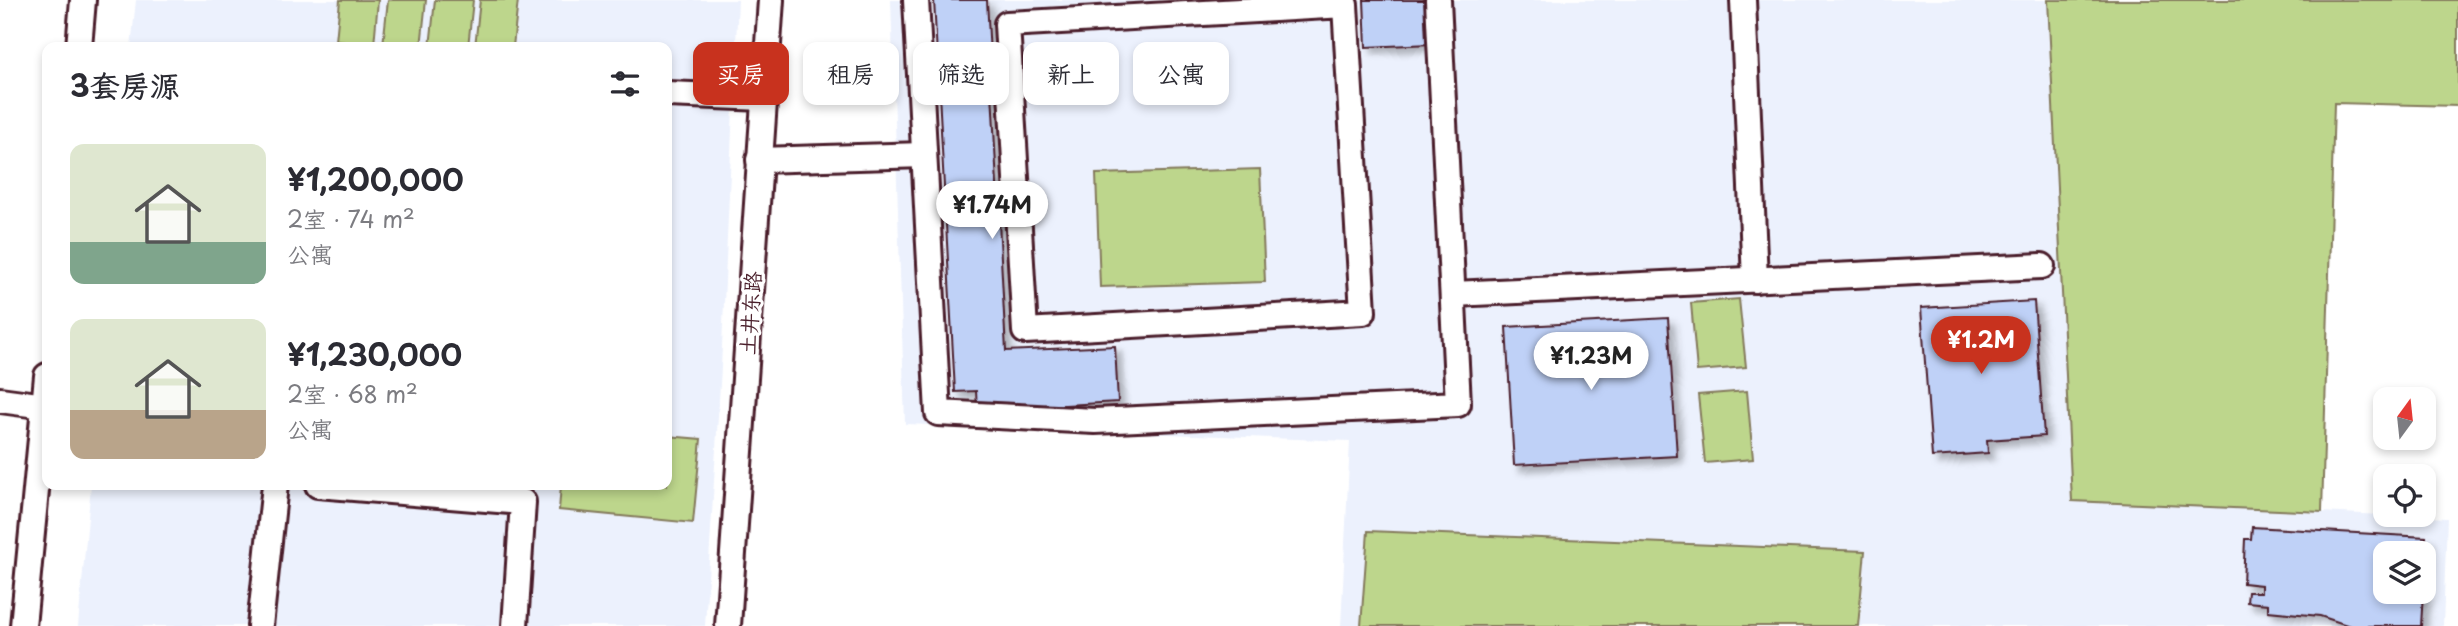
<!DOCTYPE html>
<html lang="zh">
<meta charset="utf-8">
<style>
body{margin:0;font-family:"Playpen Sans","LXGW WenKai TC",sans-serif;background:#f7f7f7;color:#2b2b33;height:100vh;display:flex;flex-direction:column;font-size:26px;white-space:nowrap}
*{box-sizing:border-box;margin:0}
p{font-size:23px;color:#7c7c81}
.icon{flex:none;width:38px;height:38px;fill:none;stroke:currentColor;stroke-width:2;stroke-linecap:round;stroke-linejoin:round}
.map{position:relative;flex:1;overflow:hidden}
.sheet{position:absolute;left:42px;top:42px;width:630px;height:448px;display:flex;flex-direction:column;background:#fff;border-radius:14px;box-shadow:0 4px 10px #0003}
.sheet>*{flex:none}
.hud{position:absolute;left:693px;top:42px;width:665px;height:63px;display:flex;gap:14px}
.needle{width:46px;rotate:15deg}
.buttons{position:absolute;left:2373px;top:387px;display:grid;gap:14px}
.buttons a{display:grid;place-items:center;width:63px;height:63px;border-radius:14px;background:#fff;box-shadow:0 4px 10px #0003;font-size:35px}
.price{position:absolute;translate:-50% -60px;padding:0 16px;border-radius:24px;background:#fff;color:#222;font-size:23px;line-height:46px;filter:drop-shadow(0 2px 4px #0008)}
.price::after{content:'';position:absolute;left:50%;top:42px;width:21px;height:16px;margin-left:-10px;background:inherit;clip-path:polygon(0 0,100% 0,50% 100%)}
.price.on{background:#c8321e;color:#fff}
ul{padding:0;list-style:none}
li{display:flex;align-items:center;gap:21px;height:175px;padding:0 28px}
li span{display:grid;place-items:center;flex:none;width:196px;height:140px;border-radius:14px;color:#555}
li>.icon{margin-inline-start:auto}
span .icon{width:84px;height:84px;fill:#fffc;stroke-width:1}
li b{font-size:30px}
h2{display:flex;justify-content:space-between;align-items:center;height:84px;padding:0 28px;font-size:30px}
.chip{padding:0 24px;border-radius:14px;background:#fff;box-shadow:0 4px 10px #0003;font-size:24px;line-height:63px}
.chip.on{background:#c8321e;color:#fff}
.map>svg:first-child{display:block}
.built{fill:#ecf1fd;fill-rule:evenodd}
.green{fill:#bdd68c;stroke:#847a5c;stroke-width:2}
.building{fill:#bfd1f7;stroke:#4a1f2b;stroke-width:2;filter:url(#shadow)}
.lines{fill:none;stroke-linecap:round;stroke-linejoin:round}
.minor-casing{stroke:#4a1f2b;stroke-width:30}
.minor{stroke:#fff;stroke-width:24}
.labels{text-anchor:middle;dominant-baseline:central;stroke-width:6;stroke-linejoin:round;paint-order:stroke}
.street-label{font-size:21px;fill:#4a1f2b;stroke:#fff}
</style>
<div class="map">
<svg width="2458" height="626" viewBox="0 0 2458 626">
<defs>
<filter id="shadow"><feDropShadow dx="6" dy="6" stdDeviation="3.5" flood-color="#0004"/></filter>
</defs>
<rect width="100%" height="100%" fill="#fff"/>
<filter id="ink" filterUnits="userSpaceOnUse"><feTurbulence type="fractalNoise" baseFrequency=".0143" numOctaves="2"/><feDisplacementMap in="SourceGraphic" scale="14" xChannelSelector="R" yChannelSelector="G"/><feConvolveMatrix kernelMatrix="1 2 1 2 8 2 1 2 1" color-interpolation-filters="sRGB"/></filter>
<g filter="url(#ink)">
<g class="built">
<polygon points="136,0 738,0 721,368 705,626 78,626 91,485 667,485 667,47 131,47"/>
<path d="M891,0H2048L2072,500L2447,518L2443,626H1341L1350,441L905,424ZM2385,553H2424V592H2385Z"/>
</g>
<g class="green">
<polygon points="340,0 378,0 374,45 336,41"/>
<polygon points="388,0 426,0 421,47 383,45"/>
<polygon points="435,0 473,0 468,47 430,47"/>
<polygon points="480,0 518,0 513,47 475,47"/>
<polygon points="2048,0 2458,0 2458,106 2334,103 2322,512 2072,501"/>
<polygon points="1260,169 1265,282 1100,287 1096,174"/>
<polygon points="1739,299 1746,367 1697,371 1691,303"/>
<polygon points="1747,391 1753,459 1705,463 1698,395"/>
<polygon points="667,436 701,439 693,523 559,510 561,485 667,485"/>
<polygon points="1368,531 1865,551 1858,626 1361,626"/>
</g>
<g class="building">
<polygon points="934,0 987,0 1006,351 1115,346 1118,402 977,410 976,391 955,392"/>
<polygon points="1364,0 1429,0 1431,44 1366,47"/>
<polygon points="2034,301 2044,436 1987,440 1988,453 1932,457 1921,308"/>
<polygon points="1668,318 1677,456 1514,465 1506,327"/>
<polygon points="2252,527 2426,537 2424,569 2424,553 2385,553 2385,592 2423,592 2421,626 2350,626 2320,616 2268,611 2268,604 2247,602 2248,592 2261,592 2261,585 2243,583 2245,539 2251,539"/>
</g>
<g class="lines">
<g class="minor-casing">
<g id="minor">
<polyline points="916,0 938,413 1095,421 1458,404 1438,0"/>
<polyline points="1743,0 1755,280"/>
<polygon points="1345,5 1363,312 1025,331 1007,24"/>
<polyline points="79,47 83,0"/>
<polyline points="667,94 764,98"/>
<polyline points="759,160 924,155"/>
<polyline points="1453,294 2042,266"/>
<polyline points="0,400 45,406"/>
<polyline points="318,485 523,502 515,626"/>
<polyline points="23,626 47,376"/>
<polyline points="260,626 275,485"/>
<polyline points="728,626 771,0"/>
</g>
</g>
<use href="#minor" class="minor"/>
</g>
</g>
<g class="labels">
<g class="street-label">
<text transform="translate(749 313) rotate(-86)">土井东路</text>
</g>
</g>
</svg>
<div class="buttons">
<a><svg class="needle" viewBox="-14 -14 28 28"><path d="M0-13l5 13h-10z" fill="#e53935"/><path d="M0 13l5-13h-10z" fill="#7c7c81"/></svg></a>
<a><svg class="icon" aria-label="locate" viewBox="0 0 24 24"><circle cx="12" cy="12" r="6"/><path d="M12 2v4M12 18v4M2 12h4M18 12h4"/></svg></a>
<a><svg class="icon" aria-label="layers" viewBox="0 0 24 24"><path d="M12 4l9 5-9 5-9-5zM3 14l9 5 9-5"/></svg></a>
</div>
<b class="price" style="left:992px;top:241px">¥1.74M</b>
<b class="price on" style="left:1981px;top:376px">¥1.2M</b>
<b class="price" style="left:1591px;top:392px">¥1.23M</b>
<div class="hud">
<a class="chip on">买房</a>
<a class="chip">租房</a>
<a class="chip">筛选</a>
<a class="chip">新上</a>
<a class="chip">公寓</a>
</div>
<section class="sheet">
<h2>3套房源<svg class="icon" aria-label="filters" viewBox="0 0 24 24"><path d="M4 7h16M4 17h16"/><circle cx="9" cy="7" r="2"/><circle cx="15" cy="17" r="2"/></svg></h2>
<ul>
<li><span style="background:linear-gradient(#dfe7d0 70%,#7fa58c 0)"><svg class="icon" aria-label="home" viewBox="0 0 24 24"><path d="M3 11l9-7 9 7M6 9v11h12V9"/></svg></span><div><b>¥1,200,000</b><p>2室 · 74 m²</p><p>公寓</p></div></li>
<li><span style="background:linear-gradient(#dfe7d0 65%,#b9a48a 0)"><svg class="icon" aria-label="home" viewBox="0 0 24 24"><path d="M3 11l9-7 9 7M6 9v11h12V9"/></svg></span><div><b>¥1,230,000</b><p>2室 · 68 m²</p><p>公寓</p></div></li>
</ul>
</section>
</div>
